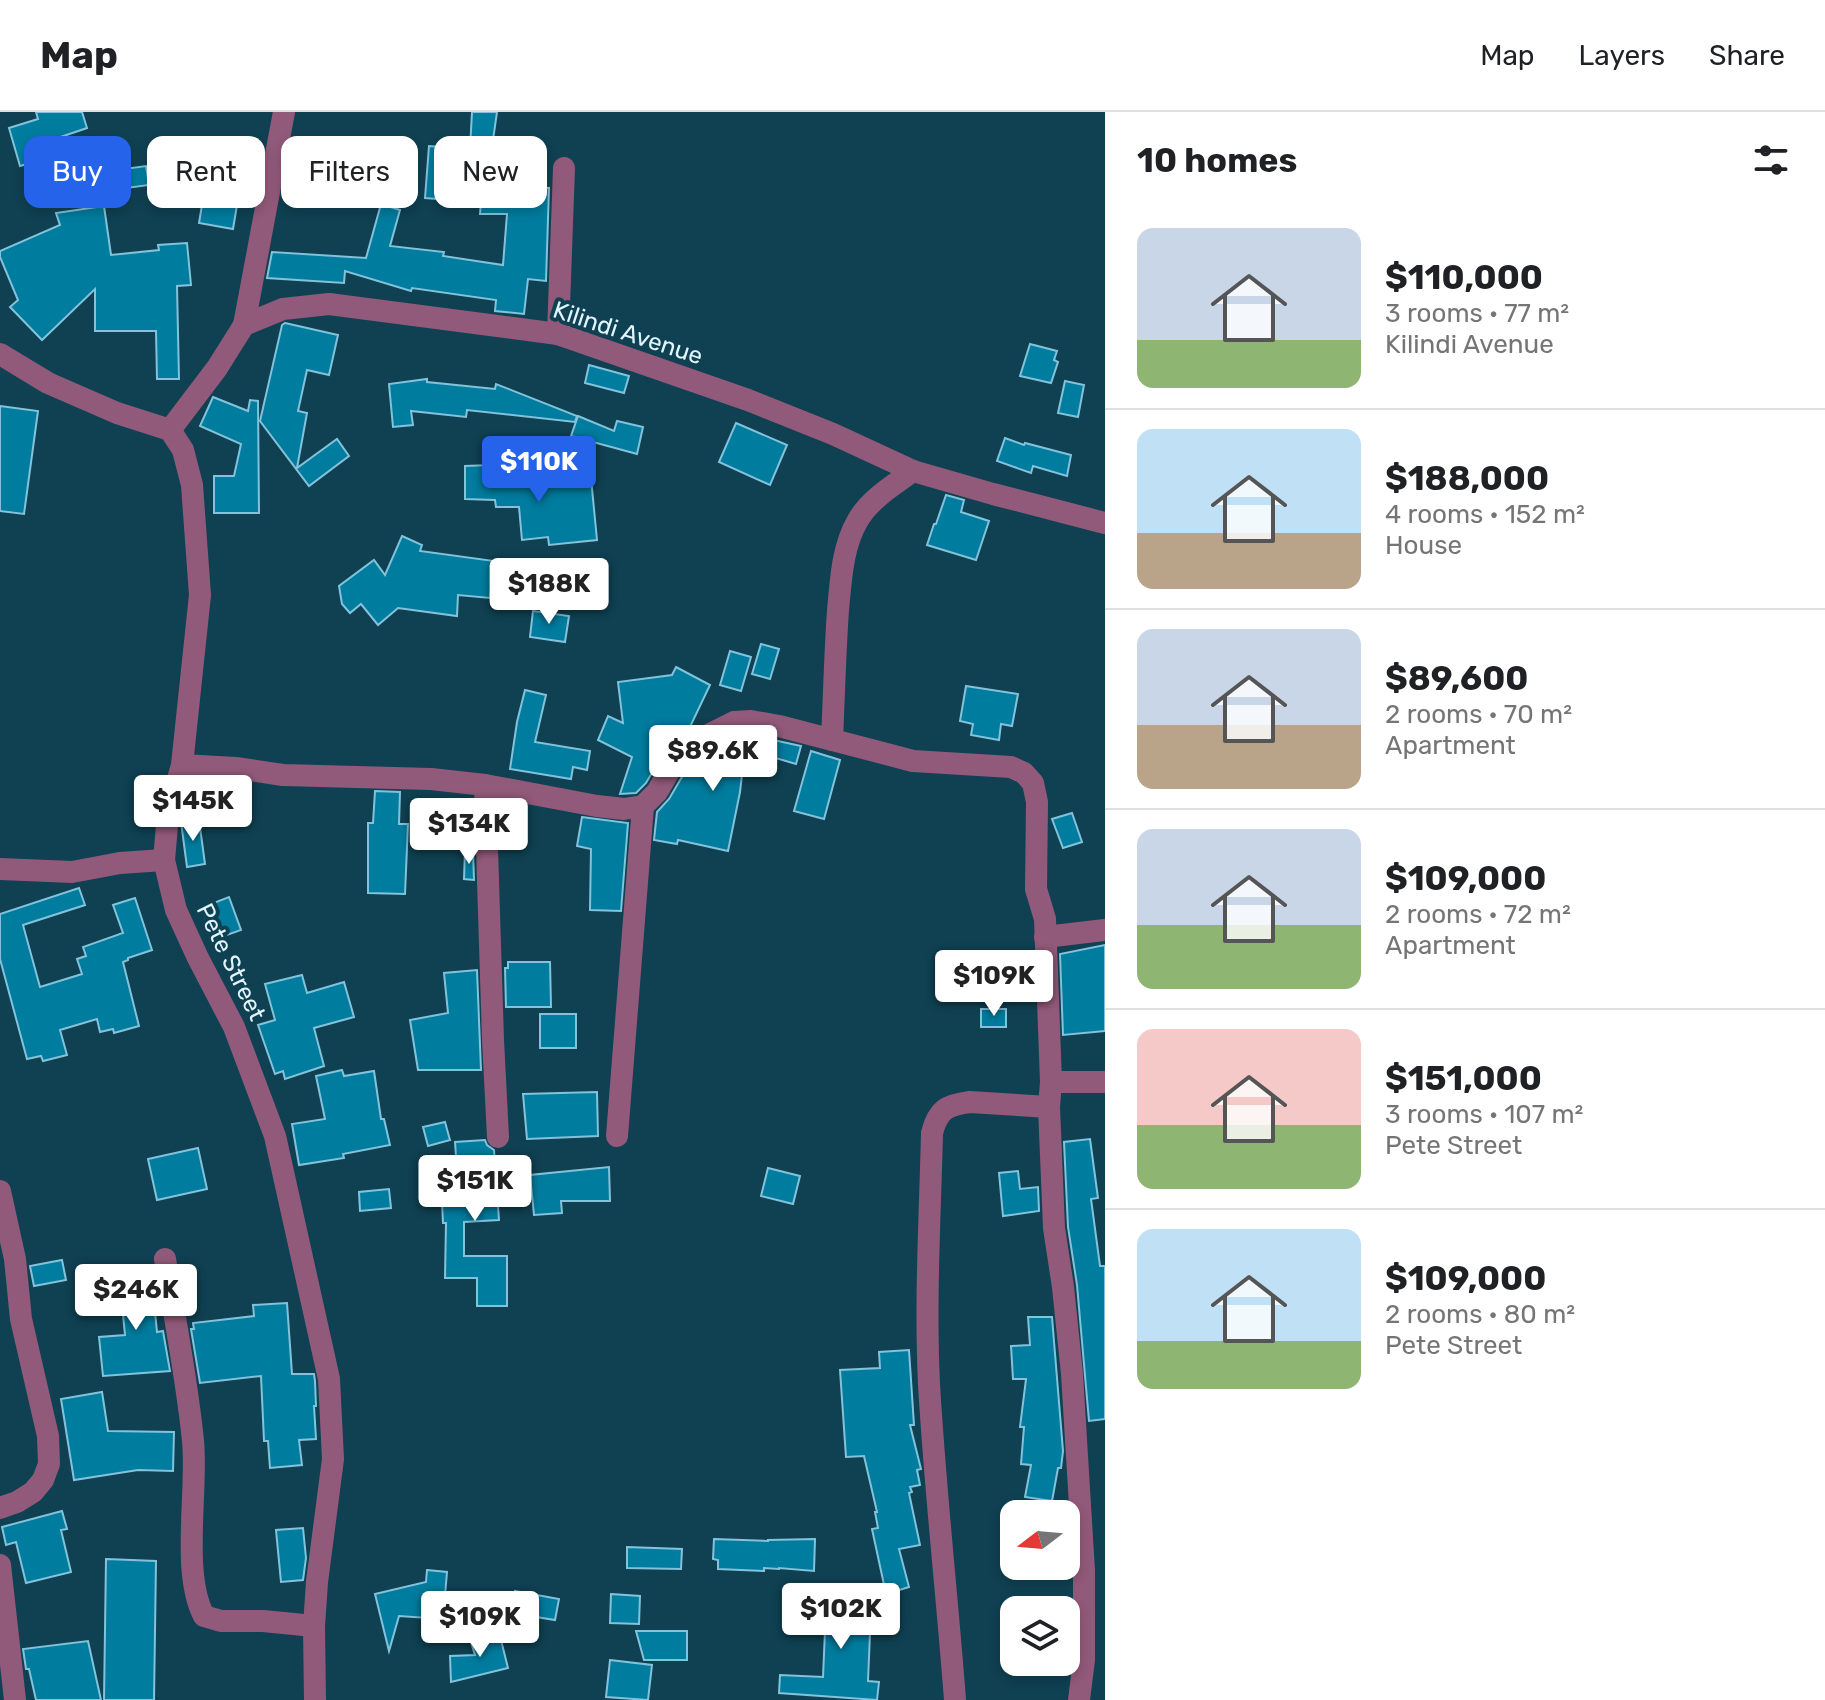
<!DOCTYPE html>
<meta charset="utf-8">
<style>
body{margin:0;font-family:Rubik,sans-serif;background:#f2f2f2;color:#202124;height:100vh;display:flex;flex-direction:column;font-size:30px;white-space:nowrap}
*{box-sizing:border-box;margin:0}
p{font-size:26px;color:#757577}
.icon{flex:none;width:44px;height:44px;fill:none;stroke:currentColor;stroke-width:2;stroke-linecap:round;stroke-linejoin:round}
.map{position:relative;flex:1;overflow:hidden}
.side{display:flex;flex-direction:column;background:#fff;width:720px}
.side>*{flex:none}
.hud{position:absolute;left:24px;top:24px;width:760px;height:72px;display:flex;gap:16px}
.needle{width:52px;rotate:254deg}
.controls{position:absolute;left:1000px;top:1388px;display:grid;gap:16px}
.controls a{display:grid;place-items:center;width:80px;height:80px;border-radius:16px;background:#fff;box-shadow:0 4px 12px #0003;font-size:40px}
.price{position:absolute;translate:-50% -68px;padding:0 18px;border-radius:8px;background:#fff;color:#222;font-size:26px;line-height:52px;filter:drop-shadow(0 2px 4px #0008)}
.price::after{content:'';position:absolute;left:50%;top:48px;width:24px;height:18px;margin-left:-12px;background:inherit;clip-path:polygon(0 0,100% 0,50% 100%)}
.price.on{background:#2563eb;color:#fff}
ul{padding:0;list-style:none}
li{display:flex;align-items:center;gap:24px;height:200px;padding:0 32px}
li+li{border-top:2px solid #e0e0e0}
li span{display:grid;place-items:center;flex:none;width:224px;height:160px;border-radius:16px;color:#555}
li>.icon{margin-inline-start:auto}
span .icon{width:96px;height:96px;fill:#fffc;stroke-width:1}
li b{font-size:34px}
h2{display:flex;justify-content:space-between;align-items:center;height:96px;padding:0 32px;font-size:34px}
.pill{padding:0 28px;border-radius:16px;background:#fff;box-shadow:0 4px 12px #0003;font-size:28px;line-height:72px}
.pill.on{background:#2563eb;color:#fff}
header{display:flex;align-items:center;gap:48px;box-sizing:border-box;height:112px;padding:0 40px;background:#fff;border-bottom:2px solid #e0e0e0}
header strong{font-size:38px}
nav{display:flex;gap:44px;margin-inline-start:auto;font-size:28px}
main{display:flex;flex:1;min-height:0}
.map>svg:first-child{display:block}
.building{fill:#007c9e;stroke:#83c2db;stroke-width:2}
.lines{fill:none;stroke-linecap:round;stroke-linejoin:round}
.minor{stroke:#925a7a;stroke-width:22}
.labels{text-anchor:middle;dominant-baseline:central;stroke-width:8;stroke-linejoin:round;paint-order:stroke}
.street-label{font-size:24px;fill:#e2f5fd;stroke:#0f4152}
</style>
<header>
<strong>Map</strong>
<nav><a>Map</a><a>Layers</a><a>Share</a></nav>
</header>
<main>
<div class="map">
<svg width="1105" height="1588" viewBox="0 0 1105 1588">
<rect width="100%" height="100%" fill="#0f4152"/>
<g class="building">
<polygon points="36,0 82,0 87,16 43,31 48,46 20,54 9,16 38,7"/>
<polygon points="472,0 497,0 493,28 496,28 494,67 502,67 502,72 549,76 546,169 528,167 524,202 495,199 496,188 412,176 411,179 345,159 344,171 267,166 272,140 366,146 381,92 400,98 390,134 444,140 443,144 503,153 507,102 480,102 481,90 425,86 429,34 470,37"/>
<polygon points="299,27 336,33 329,78 293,72"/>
<polygon points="146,54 149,73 112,78 109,59"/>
<polygon points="207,63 241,69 233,117 199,111"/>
<polygon points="104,94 111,143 159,138 158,133 187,131 191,173 177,174 179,267 157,267 156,219 95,219 95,177 42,228 10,195 18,188 0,145 0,139 60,113 56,101"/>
<polygon points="285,211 338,223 329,263 307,258 298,299 307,301 297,356 337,327 349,344 309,374 260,309 282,213"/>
<polygon points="1030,232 1057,239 1054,248 1058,250 1051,271 1020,264"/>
<polygon points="589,253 629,264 624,281 585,271"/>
<polygon points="427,267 427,270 495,277 496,272 577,304 575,310 467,298 466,305 411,299 413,313 393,315 389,272"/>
<polygon points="1065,269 1084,273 1078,305 1058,301"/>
<polygon points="213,285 248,299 250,288 258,289 259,401 214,401 214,364 234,364 241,332 200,314"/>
<polygon points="0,294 38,299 24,402 0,399"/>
<polygon points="578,304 614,319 617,309 643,315 637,342 571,324"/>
<polygon points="736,311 787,333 770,373 719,350"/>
<polygon points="1005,326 1024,333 1025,331 1071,343 1067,364 1033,354 1031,361 997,349"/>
<polygon points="491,353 491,362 511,362 511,370 539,367 540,371 559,373 560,369 591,366 597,428 549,433 548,425 522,428 519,395 496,395 495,388 465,387 465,354"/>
<polygon points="946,383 964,388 961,400 989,409 976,448 927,433 934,412 936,412"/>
<polygon points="402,424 422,433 420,439 494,449 490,486 458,483 457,504 398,496 378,513 361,492 350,501 342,492 339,474 374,448 385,463"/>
<polygon points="533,499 569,504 565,530 530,525"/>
<polygon points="761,532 779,537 770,567 752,562"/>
<polygon points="730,539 751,545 741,579 720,573"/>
<polygon points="676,555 710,573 689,617 666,637 646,671 636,681 620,682 632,645 598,628 608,604 623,611 618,570 672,563"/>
<polygon points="966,574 1018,582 1012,614 1001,612 999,628 971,623 973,612 960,609"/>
<polygon points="525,578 546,583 535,630 590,639 587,658 573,655 571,667 510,657 517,610"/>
<polygon points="738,624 755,624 801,634 796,652 745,637 740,680 728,739 678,728 677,732 654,728 657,700 669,687 689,653 702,642"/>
<polygon points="811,639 840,648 824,707 794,699"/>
<polygon points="375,679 400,680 399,712 408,712 405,782 368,781 368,711 373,711"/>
<polygon points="1072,701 1082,730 1063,736 1052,707"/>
<polygon points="582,705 628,711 621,799 590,798 591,737 577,734"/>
<polygon points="199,708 205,752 187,755 181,710"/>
<polygon points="465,739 473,739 474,768 464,767"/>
<polygon points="79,776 85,793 23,813 40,875 82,862 77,847 86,844 83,835 123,821 113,793 135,786 152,838 128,846 128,848 123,850 139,914 114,921 113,917 100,920 97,907 60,918 67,943 43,949 41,944 27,947 0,847 0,802"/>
<polygon points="229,785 241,818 213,828 204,802 209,800 206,794"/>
<polygon points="1105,833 1105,919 1063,923 1060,842"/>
<polygon points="508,850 550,850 551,895 506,895 505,856 508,856"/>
<polygon points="477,858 481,958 418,958 410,908 448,901 444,861"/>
<polygon points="302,863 307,881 344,870 354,905 314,916 324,954 285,967 283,959 275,962 258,913 275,908 265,872"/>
<rect x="981" y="897" width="25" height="18"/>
<rect x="540" y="902" width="36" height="34"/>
<polygon points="342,958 344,964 374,959 381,1007 384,1007 390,1033 343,1042 344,1046 299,1053 292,1012 325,1007 316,964"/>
<polygon points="597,980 598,1024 527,1027 523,982"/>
<polygon points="445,1010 450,1028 428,1034 423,1015"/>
<polygon points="1090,1027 1098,1086 1091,1087 1100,1154 1105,1154 1105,1307 1089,1309 1077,1173 1068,1115 1064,1030"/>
<polygon points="485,1028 487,1033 494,1038 499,1108 464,1110 464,1144 507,1144 507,1194 477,1194 477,1166 445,1166 446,1111 443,1111 442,1090 459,1088 455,1030"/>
<polygon points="198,1036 207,1077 157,1088 148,1047"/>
<polygon points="609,1055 610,1089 561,1089 562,1101 534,1103 530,1063"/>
<polygon points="768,1056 800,1064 793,1092 761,1084"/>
<polygon points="1018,1059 1020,1077 1038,1075 1039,1099 1003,1104 999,1061"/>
<polygon points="389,1077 391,1096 360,1099 359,1080"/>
<polygon points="62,1148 66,1168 34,1174 30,1154"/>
<polygon points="151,1159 157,1220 163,1219 170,1259 103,1264 99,1225 125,1223 119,1162"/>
<polygon points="287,1191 292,1262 314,1262 315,1269 316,1294 314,1294 316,1327 299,1328 302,1353 270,1356 268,1329 264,1329 261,1264 200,1271 191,1217 194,1217 193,1211 254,1204 253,1193"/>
<polygon points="1028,1205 1052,1205 1063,1339 1061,1356 1058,1356 1052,1389 1025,1385 1031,1353 1021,1352 1024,1315 1020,1315 1026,1267 1013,1267 1011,1234 1030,1233"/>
<polygon points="909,1238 914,1313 910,1313 921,1357 917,1358 920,1373 910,1375 912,1380 909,1381 920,1433 899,1437 909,1475 886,1482 872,1417 878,1416 875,1400 877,1400 864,1344 846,1345 840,1258 880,1256 879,1240"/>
<polygon points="102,1280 108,1319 174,1320 173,1359 138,1358 74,1368 61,1287"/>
<polygon points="62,1399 67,1417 61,1418 71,1460 26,1471 16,1430 6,1433 2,1415"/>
<polygon points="303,1416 306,1446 303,1468 281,1470 276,1418"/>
<polygon points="714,1427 768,1429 768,1428 815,1427 814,1459 779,1456 779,1457 764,1456 764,1459 718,1457 718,1448 713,1447"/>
<polygon points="627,1435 682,1437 681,1457 627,1456"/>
<polygon points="106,1447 156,1449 154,1588 104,1588"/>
<polygon points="427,1458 447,1460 443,1507 399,1504 389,1539 375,1482 426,1470"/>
<polygon points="827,1473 868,1475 865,1521 870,1521 868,1569 879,1570 877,1588 779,1581 780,1563 823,1565"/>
<polygon points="515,1479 559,1487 555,1508 511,1501"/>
<polygon points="611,1482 640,1484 639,1512 610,1511"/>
<polygon points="636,1519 687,1519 687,1548 644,1548"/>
<polygon points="499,1520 508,1556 451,1570 450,1544 475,1543 470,1527"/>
<polygon points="88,1529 101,1588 36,1588 29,1557 26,1557 23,1537"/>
<polygon points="610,1548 652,1553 648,1588 606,1585"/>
</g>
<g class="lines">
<g class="minor">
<polyline points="244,213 284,0"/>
<polyline points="558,222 564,56"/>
<polyline points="0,242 48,271 117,301 170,318 183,338 192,373 200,483 182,653 168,702 164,748 176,798 198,846 234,915 275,1024 329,1267 333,1347 317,1470 314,1514 315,1588"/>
<polyline points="170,318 217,256 244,213 283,197 329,192 558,222 748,288 833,322 913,359 993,382 1105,411"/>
<path d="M832,628C834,585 835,541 838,498C841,468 842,435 858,408C870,387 894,373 913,359"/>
<polyline points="182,653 236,656 283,663 431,667 485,673 597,694 624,697 643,694 657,680 678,644 694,630 734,610 751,609 779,614 913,649 1011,655 1024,661 1033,671 1037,690 1036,777 1045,807 1051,970 1049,995 1054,1116 1063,1175 1072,1262 1084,1459 1084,1548 1079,1588"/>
<polyline points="485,673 493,928 498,1025"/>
<polyline points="0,757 72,760 120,751 164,748"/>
<polyline points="1045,825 1105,818"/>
<polyline points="1051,970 1105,970"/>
<polyline points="617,1024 643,694"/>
<polyline points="0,1079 15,1147 21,1207 48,1324 49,1352 43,1368 33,1380 17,1390 0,1396"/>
<path d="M165,1147C175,1208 187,1268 193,1329C198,1378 181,1461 204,1504L221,1509H263L314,1514"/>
<polyline points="0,1453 15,1588"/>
<path d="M955,1588C947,1482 935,1377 929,1272C925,1188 930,1105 932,1021C938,998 946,993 970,990L1049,995"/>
</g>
</g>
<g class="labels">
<g class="street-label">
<text transform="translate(628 221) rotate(18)">Kilindi Avenue</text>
<text transform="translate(231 850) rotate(64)">Pete Street</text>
</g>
</g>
</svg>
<div class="controls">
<a><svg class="needle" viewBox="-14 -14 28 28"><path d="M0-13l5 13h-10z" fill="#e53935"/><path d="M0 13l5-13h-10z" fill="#757577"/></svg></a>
<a><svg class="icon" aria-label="layers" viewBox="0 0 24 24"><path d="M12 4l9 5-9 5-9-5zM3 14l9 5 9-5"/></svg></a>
</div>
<b class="price on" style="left:539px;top:392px">$110K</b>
<b class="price" style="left:549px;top:514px">$188K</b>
<b class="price" style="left:713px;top:681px">$89.6K</b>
<b class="price" style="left:193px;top:731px">$145K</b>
<b class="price" style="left:469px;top:754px">$134K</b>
<b class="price" style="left:994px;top:906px">$109K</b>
<b class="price" style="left:475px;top:1111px">$151K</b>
<b class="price" style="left:136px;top:1220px">$246K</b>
<b class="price" style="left:841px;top:1539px">$102K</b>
<b class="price" style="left:480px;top:1547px">$109K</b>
<div class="hud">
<a class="pill on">Buy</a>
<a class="pill">Rent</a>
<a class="pill">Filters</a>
<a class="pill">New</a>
</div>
</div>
<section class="side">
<h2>10 homes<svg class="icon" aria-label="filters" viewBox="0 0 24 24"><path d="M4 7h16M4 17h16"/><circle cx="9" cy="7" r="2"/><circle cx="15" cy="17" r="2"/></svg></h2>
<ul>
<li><span style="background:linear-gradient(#c9d6e8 70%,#8fb573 0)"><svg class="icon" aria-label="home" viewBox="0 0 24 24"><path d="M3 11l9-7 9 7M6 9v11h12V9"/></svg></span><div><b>$110,000</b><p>3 rooms · 77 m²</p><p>Kilindi Avenue</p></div></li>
<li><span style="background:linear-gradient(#bfe0f5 65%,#b9a48a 0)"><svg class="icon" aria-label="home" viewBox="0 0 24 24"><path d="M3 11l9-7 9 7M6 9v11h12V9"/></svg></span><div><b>$188,000</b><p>4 rooms · 152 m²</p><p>House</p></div></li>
<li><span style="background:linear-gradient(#c9d6e8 60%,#b9a48a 0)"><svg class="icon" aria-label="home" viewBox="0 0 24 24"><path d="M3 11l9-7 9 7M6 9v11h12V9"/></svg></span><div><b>$89,600</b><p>2 rooms · 70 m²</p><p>Apartment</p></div></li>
<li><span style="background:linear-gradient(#c9d6e8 60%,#8fb573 0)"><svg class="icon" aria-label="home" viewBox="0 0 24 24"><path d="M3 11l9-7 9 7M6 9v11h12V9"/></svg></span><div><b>$109,000</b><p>2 rooms · 72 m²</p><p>Apartment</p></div></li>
<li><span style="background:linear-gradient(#f6c9c9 60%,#8fb573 0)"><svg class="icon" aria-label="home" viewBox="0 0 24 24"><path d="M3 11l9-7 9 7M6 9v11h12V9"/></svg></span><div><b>$151,000</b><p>3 rooms · 107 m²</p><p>Pete Street</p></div></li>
<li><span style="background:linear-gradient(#bfe0f5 70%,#8fb573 0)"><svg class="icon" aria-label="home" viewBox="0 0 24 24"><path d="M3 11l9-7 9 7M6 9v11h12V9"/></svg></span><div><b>$109,000</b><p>2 rooms · 80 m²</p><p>Pete Street</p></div></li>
</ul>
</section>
</main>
